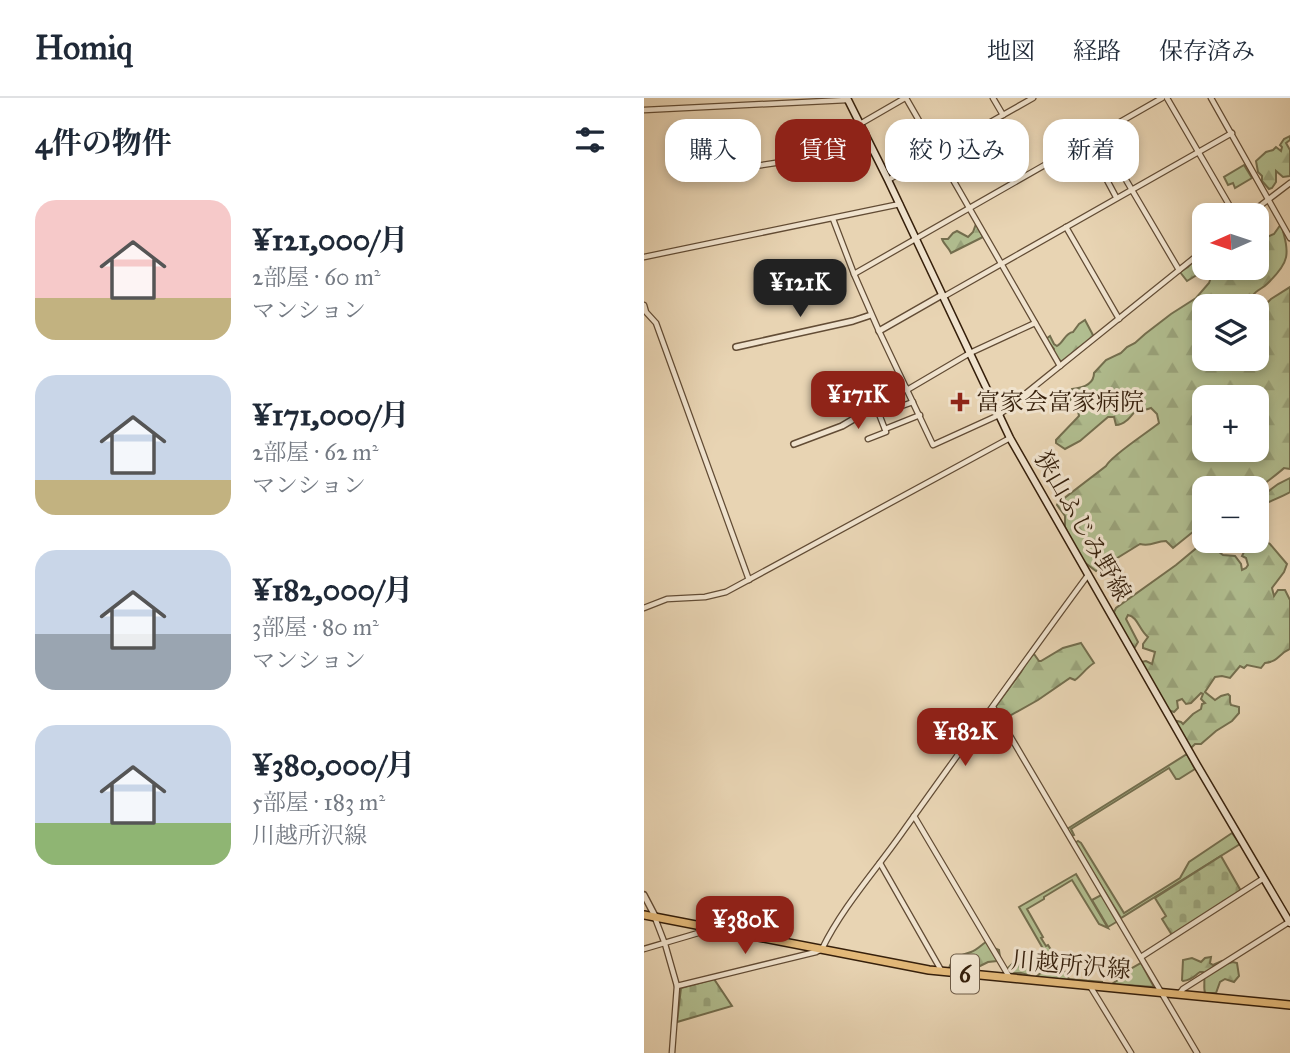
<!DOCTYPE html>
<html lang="ja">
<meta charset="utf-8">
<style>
body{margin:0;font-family:"IM FELL Great Primer","Noto Serif JP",serif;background:#f6f6f7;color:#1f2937;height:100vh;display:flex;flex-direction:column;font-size:26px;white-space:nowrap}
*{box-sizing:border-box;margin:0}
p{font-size:23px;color:#747a83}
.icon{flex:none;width:38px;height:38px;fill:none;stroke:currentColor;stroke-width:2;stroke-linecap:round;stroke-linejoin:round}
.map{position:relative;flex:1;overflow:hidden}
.drawer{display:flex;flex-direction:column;background:#fff;width:644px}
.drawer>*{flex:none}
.banner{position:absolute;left:21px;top:21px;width:520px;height:63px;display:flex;gap:14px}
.needle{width:46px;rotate:267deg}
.tools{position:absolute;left:548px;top:105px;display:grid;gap:14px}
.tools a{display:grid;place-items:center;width:77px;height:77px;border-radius:14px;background:#fff;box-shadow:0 4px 10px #0003;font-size:35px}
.price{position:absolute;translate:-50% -60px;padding:0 16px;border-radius:14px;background:#8f2418;color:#fff;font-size:23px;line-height:46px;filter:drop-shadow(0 2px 4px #0008)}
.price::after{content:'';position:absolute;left:50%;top:42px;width:21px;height:16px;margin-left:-10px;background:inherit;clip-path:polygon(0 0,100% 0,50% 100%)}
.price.active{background:#222;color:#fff}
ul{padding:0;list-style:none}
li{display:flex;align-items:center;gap:21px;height:175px;padding:0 35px}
li span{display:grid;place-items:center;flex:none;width:196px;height:140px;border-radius:21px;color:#555}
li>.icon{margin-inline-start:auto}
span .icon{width:84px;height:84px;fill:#fffc;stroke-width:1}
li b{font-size:30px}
h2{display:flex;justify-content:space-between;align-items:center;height:84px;padding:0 35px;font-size:30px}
.chip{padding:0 24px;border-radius:21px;background:#fff;box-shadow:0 4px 10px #0003;font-size:24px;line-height:63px}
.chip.active{background:#8f2418;color:#fff}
header{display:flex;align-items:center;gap:42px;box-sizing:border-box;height:98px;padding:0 35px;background:#fff;border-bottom:2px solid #e0e1e3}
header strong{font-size:33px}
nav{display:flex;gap:38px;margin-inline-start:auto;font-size:24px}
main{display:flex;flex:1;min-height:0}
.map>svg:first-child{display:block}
.green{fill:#b1be90;stroke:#736e4e;stroke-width:2}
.forest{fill:url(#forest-firs);stroke:#736e4e;stroke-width:2;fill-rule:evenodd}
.cemetery{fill:url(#cemetery-stones);stroke:#736e4e;stroke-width:2}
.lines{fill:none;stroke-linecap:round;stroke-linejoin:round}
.minor-casing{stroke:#624c35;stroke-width:7}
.tertiary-casing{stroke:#624c35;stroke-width:8}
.secondary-casing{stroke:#351f0b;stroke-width:9}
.primary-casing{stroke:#351f0b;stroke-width:10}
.minor{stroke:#f0e3ce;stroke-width:4.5}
.tertiary{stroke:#f0e3ce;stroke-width:5}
.secondary{stroke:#f0e3ce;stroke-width:6}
.primary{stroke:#e4ba7a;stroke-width:7}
.poi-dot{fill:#8f2418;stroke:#f0e3ce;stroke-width:2.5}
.labels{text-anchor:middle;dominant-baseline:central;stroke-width:6;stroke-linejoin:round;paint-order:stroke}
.shield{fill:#f0e3ce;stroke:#6d5a46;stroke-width:2}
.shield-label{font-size:23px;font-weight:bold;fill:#351f0b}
.poi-label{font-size:24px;fill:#351f0b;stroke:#f0e3ce;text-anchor:start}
.street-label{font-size:24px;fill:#351f0b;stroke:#f0e3ce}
</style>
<header>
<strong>Homiq</strong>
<nav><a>地図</a><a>経路</a><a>保存済み</a></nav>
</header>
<main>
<section class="drawer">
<h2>4件の物件<svg class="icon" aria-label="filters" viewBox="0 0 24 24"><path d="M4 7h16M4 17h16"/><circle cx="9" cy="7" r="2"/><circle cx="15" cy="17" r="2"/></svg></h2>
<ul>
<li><span style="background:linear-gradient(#f6c9c9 70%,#c2b280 0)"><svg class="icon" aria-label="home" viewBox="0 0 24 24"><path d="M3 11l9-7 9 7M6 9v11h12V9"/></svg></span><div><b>¥121,000/月</b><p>2部屋 · 60 m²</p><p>マンション</p></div></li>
<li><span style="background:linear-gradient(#c9d6e8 75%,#c2b280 0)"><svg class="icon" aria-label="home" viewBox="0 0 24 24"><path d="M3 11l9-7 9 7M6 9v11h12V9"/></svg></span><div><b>¥171,000/月</b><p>2部屋 · 62 m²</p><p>マンション</p></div></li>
<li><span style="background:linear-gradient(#c9d6e8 60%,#9aa5b1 0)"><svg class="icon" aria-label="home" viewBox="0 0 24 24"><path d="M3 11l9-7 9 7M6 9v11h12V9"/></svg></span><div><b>¥182,000/月</b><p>3部屋 · 80 m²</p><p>マンション</p></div></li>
<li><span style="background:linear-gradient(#c9d6e8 70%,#8fb573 0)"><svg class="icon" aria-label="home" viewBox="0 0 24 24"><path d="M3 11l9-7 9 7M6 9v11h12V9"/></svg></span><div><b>¥380,000/月</b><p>5部屋 · 183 m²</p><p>川越所沢線</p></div></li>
</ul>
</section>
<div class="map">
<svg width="646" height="955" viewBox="0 0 646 955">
<defs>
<pattern id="forest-firs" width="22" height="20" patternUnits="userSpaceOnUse" patternTransform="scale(1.75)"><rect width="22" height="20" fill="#b1be90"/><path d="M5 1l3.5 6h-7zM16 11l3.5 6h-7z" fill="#99a37b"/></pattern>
<pattern id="cemetery-stones" width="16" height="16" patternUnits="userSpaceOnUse" patternTransform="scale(1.75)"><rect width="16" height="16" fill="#b1be90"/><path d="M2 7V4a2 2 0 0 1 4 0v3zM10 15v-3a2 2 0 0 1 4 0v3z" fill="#99a37b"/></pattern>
</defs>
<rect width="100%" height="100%" fill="#e8d4b3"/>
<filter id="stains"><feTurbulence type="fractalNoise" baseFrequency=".00286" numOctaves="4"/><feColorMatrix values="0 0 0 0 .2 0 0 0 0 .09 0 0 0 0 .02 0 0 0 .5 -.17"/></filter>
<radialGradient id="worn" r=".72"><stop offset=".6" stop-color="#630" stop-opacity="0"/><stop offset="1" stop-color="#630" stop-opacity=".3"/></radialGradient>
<g class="green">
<polygon points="600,67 608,80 591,90 589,85 584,87 580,79"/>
<polygon points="543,656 551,671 535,681 532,681 525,670 427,731 430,737 427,738 423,731"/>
<polygon points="588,735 596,746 477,820 431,745 434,743 437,745 480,815 536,780 545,764"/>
<polygon points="432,776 464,830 455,826 428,782 400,799 400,801 383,811 399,839 397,840 402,848 404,847 409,855 408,859 405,861 375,809"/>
<polygon points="413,861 425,881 458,884 458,885 392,879"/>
<polygon points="497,865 510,889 468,886 484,875 483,873"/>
</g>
<g class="forest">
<polygon points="646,38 646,42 642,45 646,52 646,78 639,79 632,73 632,84 628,90 625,91 618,83 618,78 614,74 612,63 622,54 629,52 632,49 637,53 638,49 636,47 640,41"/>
<path d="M332,126L339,139L307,155C305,150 299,145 298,141H304L309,135L313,133L324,139L329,134Z"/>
<path d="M637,126C646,157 646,164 623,186C619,190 613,192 609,197V202L615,200L617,206L621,207L627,201L646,189V371L640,370C638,372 616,390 613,390C602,393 573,390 560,390V429H555L529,450L522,443C511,443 508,449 496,446L452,473L440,464L429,445L421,429V418L413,407L414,405L462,368C468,357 503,335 515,325L513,316L507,310L498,313L492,312C487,318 481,327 472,327L470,319H464L436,343L421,351L412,345V342L435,318L433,308L427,304L426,297L428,291C438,290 450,287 450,275L462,262L477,255L483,249L491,245L501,236L527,216L552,200L565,185L569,174L573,170H612L613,149L625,138L630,136ZM560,208H612V261H560ZM560,299H612V352H560Z"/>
<polygon points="560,154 561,172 543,183 536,174 544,169 551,161 554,161"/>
<path d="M441,222L450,239L418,264L414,261L409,254L410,251L402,241L406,238L410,246L413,248C420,244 421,235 429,234L435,226Z"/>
<path d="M646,380V394C641,397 627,403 623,405C619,409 617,415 613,419V402L634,386Z"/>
<path d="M613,434L615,439L626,446L643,466L640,474L628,490L630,498L634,492H641L646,502V551C634,556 636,563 621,565L617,570L603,567L600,570L596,568L586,580L578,578L571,579L561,594L571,602L577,598L584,596L586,598V604L587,607L595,609V615L588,623L572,633L557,646H551L548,649H545L537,638V633L534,631L529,622L537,624L539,626L549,616L557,611L558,606L561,605L557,601L559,596L557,595L547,605L542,606L538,601L533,603L534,610L530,614L524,612L497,564L502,563L508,566L511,554L499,550V546L504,539C495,532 494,519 484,517L482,521L494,544L491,549H488L471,519L470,514L472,510L532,467L556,447L560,440V443H574L575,454L579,457L591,458L597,466L598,472L602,470L604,467L602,460L598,458L601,452L600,448L595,449L592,447L591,443H612Z"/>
<path d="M437,545L450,565C442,570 438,577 431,582L426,580L394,602L360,621L351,609L377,574L386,558L390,556L395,563H397L419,550Z"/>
<path d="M342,844H347L350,850L355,852L356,859L353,863L344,864L328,872L325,870L315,873L305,870C309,858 316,858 327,854C333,852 337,847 342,844Z"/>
<polygon points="392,854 399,862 392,871 384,877 377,875 365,875 363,871 370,864 370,861 380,856 386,857"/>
<path d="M567,859L566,865L569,867L578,863L582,866L589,864L593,865L595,878L590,884L581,881L576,884L572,895H561C559,888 562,881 559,874H556C550,878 548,882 539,883L538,882L539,862L548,860L557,864L561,860Z"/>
</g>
<g class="cemetery">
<polygon points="577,758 597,793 528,837 518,821 522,818 511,800"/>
<polygon points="459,796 474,823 464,829 448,802"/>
<polygon points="70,881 88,908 33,924 37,890"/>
</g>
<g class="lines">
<g class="minor-casing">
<g id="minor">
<polyline points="262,0 416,268"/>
<polyline points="349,0 359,17"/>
<polyline points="518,0 210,176 235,233 289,347 355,317 560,152"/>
<polyline points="523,0 591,117"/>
<polyline points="567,0 646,140"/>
<polyline points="0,12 203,2"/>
<polyline points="216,26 261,0"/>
<polyline points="455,36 535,172"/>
<polyline points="442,43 472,99"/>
<polyline points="424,53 437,76 454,66"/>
<polyline points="99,70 164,60"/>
<polyline points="244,82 389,0"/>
<polyline points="604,117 646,85"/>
<polyline points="189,121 210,176"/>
<polyline points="422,129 475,221"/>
<polyline points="0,159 256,106"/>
<polyline points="299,199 588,35"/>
<polyline points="0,207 2,214 12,225 105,482"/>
<polyline points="263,292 326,255 391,225"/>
<polyline points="241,331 276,317"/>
<polyline points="224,341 242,334 235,316 269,304"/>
<polyline points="0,510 23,501 61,499 82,494 366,340"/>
<polyline points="349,609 553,955"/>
<polyline points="270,718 366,880"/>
<polyline points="236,765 297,872"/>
<polyline points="11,820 21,846 33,888 28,955"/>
<polyline points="0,851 61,833 63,829"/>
<polyline points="497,859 620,780"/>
<path d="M33,888L172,854L178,851C199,808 233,771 260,732C321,647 382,561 444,477"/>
<polyline points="446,888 487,955"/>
<polyline points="535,896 539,891 645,824"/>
</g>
</g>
<g class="tertiary-casing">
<g id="tertiary">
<polyline points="235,233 298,197"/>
<polyline points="92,249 209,223 227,217"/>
<polyline points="150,346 198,328 262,290"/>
<polyline points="0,797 11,818"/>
</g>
</g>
<g class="secondary-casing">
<polyline id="secondary" points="203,0 244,82 366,340 553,667 646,825"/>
</g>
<g class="primary-casing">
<polyline id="primary" points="0,817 285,872 646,907"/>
</g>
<use href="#minor" class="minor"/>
<use href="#tertiary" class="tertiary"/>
<use href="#secondary" class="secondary"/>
<use href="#primary" class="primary"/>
</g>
<path class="poi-dot" d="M312.5 293.5h7v7h7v7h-7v7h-7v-7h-7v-7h7z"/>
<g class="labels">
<rect class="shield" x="307" y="856.5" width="28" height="39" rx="5"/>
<g class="shield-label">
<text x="321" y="876">6</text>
</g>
<g class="poi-label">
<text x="332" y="304">富家会富家病院</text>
</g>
<g class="street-label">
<text transform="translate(439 428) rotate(60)">狭山ふじみ野線</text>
<text transform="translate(427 867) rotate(5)">川越所沢線</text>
</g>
</g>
<rect width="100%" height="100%" filter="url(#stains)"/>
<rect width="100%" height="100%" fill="url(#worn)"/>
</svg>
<div class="tools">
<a><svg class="needle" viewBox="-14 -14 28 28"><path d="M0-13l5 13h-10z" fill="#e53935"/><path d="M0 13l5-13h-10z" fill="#747a83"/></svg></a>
<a><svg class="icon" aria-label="layers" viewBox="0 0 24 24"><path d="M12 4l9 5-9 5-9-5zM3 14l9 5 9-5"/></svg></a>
<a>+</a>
<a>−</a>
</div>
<b class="price active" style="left:156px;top:221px">¥121K</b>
<b class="price" style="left:214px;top:333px">¥171K</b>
<b class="price" style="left:321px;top:670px">¥182K</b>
<b class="price" style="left:101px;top:858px">¥380K</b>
<div class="banner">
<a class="chip">購入</a>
<a class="chip active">賃貸</a>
<a class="chip">絞り込み</a>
<a class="chip">新着</a>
</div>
</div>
</main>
